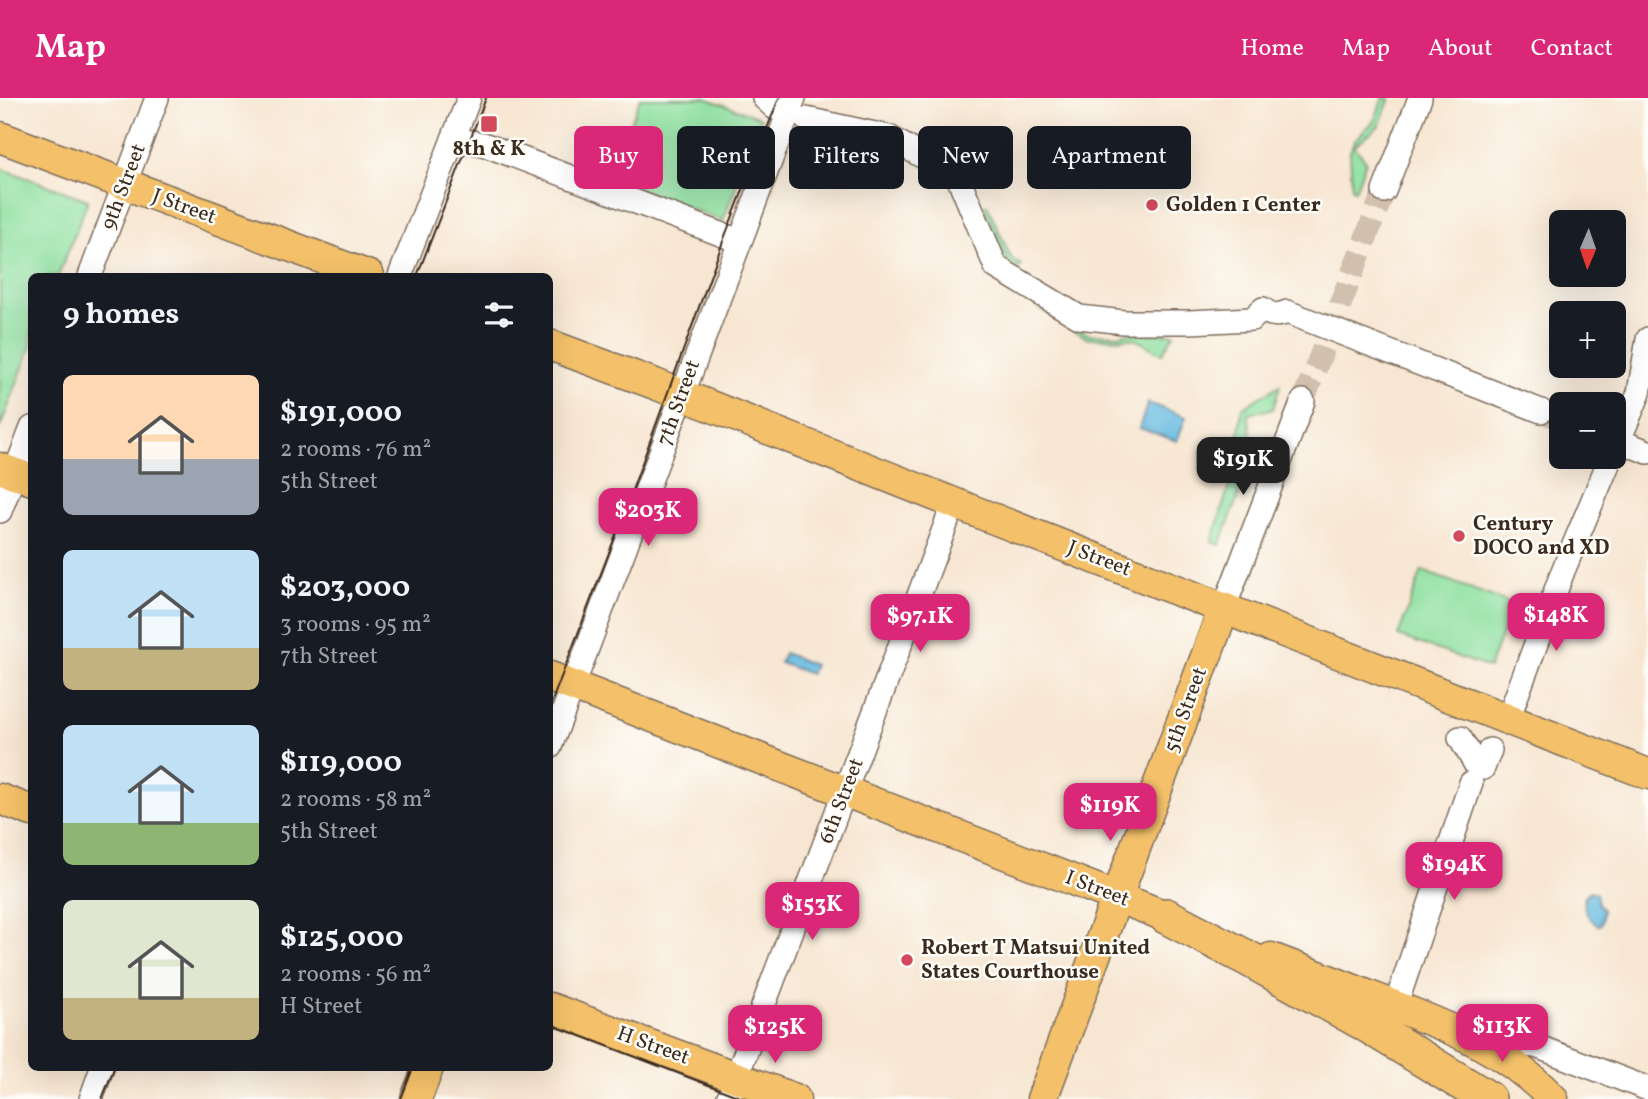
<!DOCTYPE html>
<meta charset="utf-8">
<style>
body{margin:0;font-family:Vollkorn,serif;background:#20242c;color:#f1f3f6;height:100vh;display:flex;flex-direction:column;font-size:26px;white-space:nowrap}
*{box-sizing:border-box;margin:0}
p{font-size:23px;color:#9ea1a6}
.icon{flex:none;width:38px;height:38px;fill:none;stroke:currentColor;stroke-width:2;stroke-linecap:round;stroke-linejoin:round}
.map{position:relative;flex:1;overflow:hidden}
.drawer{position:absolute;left:28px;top:175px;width:525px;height:798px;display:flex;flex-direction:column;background:#171b24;border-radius:10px;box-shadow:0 7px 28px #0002}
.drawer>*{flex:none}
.hud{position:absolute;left:574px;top:28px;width:665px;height:63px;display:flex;gap:14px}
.needle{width:46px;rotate:182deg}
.tools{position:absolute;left:1549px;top:112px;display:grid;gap:14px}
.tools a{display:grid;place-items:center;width:77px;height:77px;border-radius:10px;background:#171b24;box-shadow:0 7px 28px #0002;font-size:35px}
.price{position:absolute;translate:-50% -60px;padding:0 16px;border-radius:14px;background:#db2777;color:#fff;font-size:23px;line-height:46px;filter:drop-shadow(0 2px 4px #0008)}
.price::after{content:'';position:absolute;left:50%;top:42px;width:21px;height:16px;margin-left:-10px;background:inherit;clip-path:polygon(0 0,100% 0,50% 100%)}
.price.current{background:#222;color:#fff}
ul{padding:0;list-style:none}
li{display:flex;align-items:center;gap:21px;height:175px;padding:0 35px}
li span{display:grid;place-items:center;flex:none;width:196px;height:140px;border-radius:10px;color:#555}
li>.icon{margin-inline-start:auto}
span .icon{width:84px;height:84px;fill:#fffc;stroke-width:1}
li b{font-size:30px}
h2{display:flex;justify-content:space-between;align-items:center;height:84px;padding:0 35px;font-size:30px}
.tag{padding:0 24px;border-radius:10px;background:#171b24;box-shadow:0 7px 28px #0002;font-size:24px;line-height:63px}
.tag.current{background:#db2777;color:#fff}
header{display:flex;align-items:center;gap:42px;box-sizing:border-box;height:98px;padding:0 35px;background:#db2777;color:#fff}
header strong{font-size:33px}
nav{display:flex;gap:38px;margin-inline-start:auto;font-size:24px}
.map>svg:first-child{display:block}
.green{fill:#8ee0a0;stroke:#64855f;stroke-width:2}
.water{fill:#64bae1;stroke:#507280;stroke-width:2}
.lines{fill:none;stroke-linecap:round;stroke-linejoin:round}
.minor-tunnel{stroke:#d1c0ad;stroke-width:23;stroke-dasharray:23 11;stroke-linecap:butt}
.minor-casing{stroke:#7d6c5d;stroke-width:26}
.major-casing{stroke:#7d6c5d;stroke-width:33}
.highway-casing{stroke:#7d6c5d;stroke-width:38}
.minor{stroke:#fff;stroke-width:23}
.major{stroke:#f4c16a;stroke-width:30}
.highway{stroke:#f4c16a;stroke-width:35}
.tram{stroke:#3b2a1e;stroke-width:2}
.poi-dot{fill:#d1495b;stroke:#fdfcf7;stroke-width:2.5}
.labels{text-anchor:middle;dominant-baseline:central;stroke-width:5;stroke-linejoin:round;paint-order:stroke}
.poi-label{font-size:21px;font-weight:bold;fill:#3b2a1e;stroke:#fdfcf7;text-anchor:start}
.street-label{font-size:21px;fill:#3b2a1e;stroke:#fdfcf7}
</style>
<header>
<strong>Map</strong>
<nav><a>Home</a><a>Map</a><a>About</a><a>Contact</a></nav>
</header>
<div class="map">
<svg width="1648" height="1001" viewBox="0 0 1648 1001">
<rect width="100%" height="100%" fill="#fdfcf7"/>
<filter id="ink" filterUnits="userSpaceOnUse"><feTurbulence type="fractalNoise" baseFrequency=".0143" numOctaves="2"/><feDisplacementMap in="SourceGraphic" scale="14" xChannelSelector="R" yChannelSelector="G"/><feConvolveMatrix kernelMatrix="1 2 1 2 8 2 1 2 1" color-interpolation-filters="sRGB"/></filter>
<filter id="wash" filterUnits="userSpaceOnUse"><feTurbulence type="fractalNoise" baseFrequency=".00686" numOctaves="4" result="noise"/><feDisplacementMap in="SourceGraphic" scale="28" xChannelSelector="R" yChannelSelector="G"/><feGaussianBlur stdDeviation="1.57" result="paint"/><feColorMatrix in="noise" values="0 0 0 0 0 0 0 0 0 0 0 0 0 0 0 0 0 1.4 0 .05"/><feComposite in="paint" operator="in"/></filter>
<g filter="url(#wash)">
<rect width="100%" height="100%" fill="#f7e6d1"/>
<g class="green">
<polygon points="640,0 705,0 761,20 723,123 610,80"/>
<polygon points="1383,0 1390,0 1379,28 1354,48 1366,63 1355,92 1352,90 1350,54 1354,43 1374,23"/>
<polygon points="0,70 88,102 58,178 32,178 31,248 0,330"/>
<polygon points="987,107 1011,160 1021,167 1019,171 1008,165 983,109"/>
<polygon points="1041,208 1088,236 1123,237 1124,235 1174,236 1162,256 1135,241 1087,240 1039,210"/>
<polygon points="1280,287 1273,311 1248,315 1254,356 1220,447 1212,444 1235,368 1242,310"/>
<polygon points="1422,473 1513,506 1489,570 1398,538"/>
</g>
<g class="water">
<polygon points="1148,305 1186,319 1177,343 1139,330"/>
<polygon points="784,555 814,567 810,576 780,565"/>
<path d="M1591,793L1596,796L1598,805L1603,812L1601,826L1598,828C1588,820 1576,801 1591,793Z"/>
</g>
</g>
<g filter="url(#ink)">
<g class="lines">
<g class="minor-tunnel">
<polyline points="1303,303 1384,93"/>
<polyline points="1541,313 1561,321"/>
</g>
<g class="minor-casing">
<g id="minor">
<polyline points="764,0 775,10"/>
<path d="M806,21L889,39L958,79L996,169L1079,219L1124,224H1189L1252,221L1263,211C1270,218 1279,218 1287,214L1541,313"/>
<polyline points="453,41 483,46 739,143"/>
<polyline points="1384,93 1420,0"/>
<polyline points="90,178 157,0"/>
<polyline points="400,178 469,0"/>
<polyline points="1614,341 1648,354"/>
<polyline points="1614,354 1639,295 1648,241"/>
<polyline points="0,413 32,330"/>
<polyline points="1224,510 1303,303"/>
<polyline points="1508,621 1563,473 1611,359"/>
<polyline points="1460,640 1476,667 1483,670 1490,652"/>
<polyline points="550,649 794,0"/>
<polyline points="1391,921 1471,685"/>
<polyline points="1477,941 1536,948 1648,991"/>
<polyline points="91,1001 102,970"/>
<polyline points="728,1001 954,405"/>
</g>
</g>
<g class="major-casing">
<g id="major">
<polyline points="0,39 369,178"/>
<polyline points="550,247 655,286 979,415 1648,676"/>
<polyline points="0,370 32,382"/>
<polyline points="550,579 1186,826"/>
<polyline points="0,701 32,713"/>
<path d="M1271,860C1311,875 1352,891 1392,907C1454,931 1505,951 1553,1001"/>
<polyline points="550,910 795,1001"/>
<polyline points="416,1001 428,970"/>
<polyline points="1042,1001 1224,510"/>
</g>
</g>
<g class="highway-casing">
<polyline id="highway" points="1166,818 1249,861 1366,926 1488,1001"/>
</g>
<use href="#minor" class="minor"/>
<use href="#major" class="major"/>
<use href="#highway" class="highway"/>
<g class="tram">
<polyline points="417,178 486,0"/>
<polyline points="550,608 615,439 725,138 779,0"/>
<polyline points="550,926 745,1001"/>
<polyline points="102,1001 114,970"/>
<polyline points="401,1001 413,970"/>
</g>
</g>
</g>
<g class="poi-dot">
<rect x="480" y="17" width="18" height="18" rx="3.5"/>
<circle cx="1152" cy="107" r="7"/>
<circle cx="1459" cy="438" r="7"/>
<circle cx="907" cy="862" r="7"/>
</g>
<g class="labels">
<g class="poi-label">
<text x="489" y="51" text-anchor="middle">8th &amp; K</text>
<text x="1166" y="107">Golden 1 Center</text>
<text x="1473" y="426">Century<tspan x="1473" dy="24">DOCO and XD</tspan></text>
<text x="921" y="850">Robert T Matsui United<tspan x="921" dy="24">States Courthouse</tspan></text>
</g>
<g class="street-label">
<text transform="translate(124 89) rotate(-69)">9th Street</text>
<text transform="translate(184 109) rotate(20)">J Street</text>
<text transform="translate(679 305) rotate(-70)">7th Street</text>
<text transform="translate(1099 461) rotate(21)">J Street</text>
<text transform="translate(1186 612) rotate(-70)">5th Street</text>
<text transform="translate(842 703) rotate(-69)">6th Street</text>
<text transform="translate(1097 791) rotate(21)">I Street</text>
<text transform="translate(653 948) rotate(20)">H Street</text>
</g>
</g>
</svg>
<div class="tools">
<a><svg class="needle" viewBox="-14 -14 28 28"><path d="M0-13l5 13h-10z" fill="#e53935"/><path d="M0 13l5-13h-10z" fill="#9ea1a6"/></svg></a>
<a>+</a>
<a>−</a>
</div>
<b class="price current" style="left:1243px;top:399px">$191K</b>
<b class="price" style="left:648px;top:450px">$203K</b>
<b class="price" style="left:1556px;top:555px">$148K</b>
<b class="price" style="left:920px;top:556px">$97.1K</b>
<b class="price" style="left:1110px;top:745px">$119K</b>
<b class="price" style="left:1454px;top:804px">$194K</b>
<b class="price" style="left:812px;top:844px">$153K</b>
<b class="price" style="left:1502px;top:966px">$113K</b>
<b class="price" style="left:775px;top:967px">$125K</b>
<div class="hud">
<a class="tag current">Buy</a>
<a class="tag">Rent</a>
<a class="tag">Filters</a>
<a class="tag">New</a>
<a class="tag">Apartment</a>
</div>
<section class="drawer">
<h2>9 homes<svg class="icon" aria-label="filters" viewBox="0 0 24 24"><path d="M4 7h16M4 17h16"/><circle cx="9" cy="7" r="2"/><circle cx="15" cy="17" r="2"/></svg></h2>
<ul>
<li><span style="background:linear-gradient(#ffd9b3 60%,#9aa5b1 0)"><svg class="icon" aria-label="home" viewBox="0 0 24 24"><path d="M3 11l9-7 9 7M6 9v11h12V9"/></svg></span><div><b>$191,000</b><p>2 rooms · 76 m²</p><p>5th Street</p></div></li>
<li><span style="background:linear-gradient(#bfe0f5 70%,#c2b280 0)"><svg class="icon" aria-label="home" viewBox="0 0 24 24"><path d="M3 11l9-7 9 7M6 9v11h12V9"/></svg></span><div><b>$203,000</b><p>3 rooms · 95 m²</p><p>7th Street</p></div></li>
<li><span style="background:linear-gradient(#bfe0f5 70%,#8fb573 0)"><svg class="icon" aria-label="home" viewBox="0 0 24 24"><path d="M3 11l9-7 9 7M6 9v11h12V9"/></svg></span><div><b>$119,000</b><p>2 rooms · 58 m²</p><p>5th Street</p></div></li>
<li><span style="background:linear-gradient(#dfe7d0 70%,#c2b280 0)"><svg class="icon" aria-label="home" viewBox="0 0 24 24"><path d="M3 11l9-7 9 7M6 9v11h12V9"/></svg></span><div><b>$125,000</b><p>2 rooms · 56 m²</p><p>H Street</p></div></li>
</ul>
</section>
</div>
